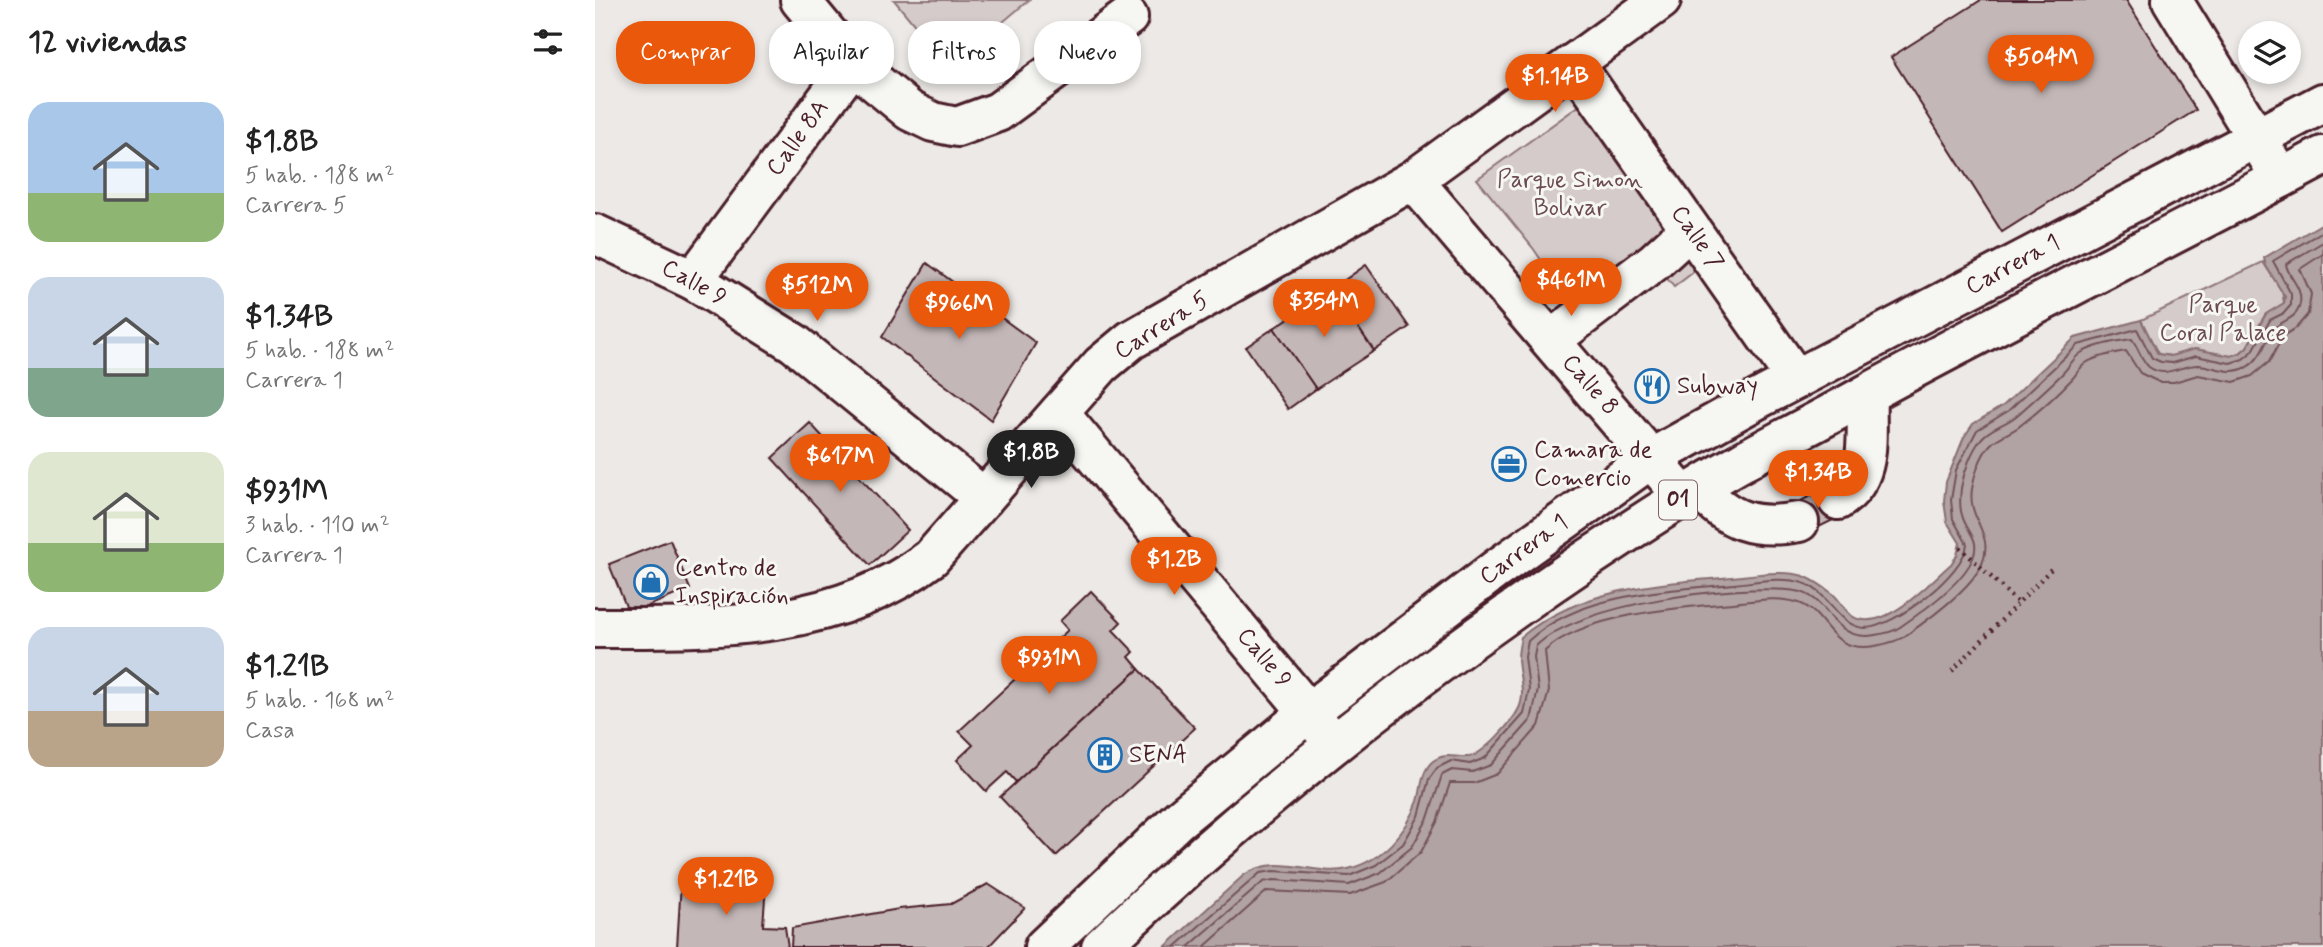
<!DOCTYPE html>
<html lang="es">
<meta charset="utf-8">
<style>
body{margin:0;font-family:Mynerve,sans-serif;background:#f2f2f2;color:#222;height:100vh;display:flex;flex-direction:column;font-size:26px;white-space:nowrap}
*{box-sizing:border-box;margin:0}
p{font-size:23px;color:#767676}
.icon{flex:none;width:38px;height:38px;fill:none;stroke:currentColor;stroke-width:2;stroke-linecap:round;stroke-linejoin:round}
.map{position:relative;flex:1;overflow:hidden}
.drawer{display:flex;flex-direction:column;background:#fff;width:595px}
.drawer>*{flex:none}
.hud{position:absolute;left:21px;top:21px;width:665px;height:63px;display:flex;gap:14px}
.controls{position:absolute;left:1643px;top:21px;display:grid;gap:14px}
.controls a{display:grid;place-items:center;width:63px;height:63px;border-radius:50%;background:#fff;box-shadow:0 4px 10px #0003;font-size:35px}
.price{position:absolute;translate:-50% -60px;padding:0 16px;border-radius:24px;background:#ea580c;color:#fff;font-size:23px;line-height:46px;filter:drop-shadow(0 2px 4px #0008)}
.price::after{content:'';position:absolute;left:50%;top:42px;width:21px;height:16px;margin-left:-10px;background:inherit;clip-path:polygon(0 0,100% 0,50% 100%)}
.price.on{background:#222;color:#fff}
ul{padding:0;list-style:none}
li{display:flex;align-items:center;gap:21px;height:175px;padding:0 28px}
li span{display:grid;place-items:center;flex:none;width:196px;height:140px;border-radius:21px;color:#555}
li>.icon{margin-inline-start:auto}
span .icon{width:84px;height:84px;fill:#fffc;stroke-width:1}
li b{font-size:30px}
h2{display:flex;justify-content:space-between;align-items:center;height:84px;padding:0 28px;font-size:30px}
.tag{padding:0 24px;border-radius:28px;background:#fff;box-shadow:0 4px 10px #0003;font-size:24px;line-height:63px}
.tag.on{background:#ea580c;color:#fff}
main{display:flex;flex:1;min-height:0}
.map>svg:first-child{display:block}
.green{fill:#d4cbca;stroke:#8f757a;stroke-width:2}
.water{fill:#b1a2a3;stroke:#886e73;stroke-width:2}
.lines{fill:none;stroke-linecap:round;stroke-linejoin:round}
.shore{stroke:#73535b;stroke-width:2}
.building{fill:#c4b7b7;stroke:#4a1f2b;stroke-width:2}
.minor-casing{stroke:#4a1f2b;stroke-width:44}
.highway-casing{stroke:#4a1f2b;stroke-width:44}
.path{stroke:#4a1f2b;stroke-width:4.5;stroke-dasharray:2 5;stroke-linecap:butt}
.minor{stroke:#f6f6f2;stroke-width:38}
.highway{stroke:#f6f6f2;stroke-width:38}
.labels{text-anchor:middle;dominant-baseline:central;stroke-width:6;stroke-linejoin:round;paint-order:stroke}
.shield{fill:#f6f6f2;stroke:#7e6067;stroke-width:2}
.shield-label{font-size:23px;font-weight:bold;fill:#4a1f2b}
.street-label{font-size:24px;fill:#4a1f2b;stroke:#f6f6f2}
.park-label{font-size:24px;fill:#6c4a53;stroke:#f6f6f2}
.poi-label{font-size:24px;fill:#4a1f2b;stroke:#f6f6f2;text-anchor:start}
</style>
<main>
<section class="drawer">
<h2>12 viviendas<svg class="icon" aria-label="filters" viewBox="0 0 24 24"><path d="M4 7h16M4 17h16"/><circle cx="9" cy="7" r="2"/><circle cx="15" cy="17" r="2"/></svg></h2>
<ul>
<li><span style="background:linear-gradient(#a9c7e8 65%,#8fb573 0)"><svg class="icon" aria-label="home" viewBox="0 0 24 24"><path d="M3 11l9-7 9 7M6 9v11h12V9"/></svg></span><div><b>$1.8B</b><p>5 hab. · 188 m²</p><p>Carrera 5</p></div></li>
<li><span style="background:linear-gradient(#c9d6e8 65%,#7fa58c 0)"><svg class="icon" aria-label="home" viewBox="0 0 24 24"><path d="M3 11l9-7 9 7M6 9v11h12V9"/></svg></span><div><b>$1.34B</b><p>5 hab. · 188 m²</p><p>Carrera 1</p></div></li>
<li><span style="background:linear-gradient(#dfe7d0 65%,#8fb573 0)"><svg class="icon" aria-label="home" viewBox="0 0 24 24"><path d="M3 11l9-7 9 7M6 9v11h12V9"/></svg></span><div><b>$931M</b><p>3 hab. · 110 m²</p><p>Carrera 1</p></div></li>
<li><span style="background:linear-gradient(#c9d6e8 60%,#b9a48a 0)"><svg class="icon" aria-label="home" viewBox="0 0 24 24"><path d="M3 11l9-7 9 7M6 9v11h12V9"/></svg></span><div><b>$1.21B</b><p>5 hab. · 168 m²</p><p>Casa</p></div></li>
</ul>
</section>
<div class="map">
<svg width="1728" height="947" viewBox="0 0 1728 947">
<rect width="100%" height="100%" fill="#ece9e6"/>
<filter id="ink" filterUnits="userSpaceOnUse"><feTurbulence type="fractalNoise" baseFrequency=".0143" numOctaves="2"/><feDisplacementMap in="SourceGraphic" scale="14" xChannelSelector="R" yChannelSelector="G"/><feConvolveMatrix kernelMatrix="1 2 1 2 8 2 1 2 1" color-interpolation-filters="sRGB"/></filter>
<g filter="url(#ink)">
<g class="green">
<polygon points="299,0 434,0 370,54 341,51"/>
<polygon points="988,103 1105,267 1079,287 1047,247 974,301 938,248 882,179"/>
<polygon points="1668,262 1687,291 1689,303 1670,315 1652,347 1645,353 1636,356 1600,349 1576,356 1563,354 1546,320"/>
</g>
<path class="water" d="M1728,223V947H570L649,875C685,852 717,877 753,869C787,861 812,832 823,801C827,788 826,771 838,761C850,752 860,758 873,757C887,756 917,722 923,710C932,694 923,675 923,658C923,651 925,643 926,637C985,588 1065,583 1137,577C1158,575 1192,569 1211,577C1220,581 1230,588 1238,594C1249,604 1252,619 1269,620C1299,623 1335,582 1356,564L1362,555L1365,543L1352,522L1349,501L1351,482L1369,437L1378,424L1409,405L1480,338L1546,320L1563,354L1576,356L1600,349L1636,356L1645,353L1652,347L1671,314L1689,303L1690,297L1671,266L1669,258Z"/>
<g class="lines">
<g class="shore">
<path d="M580,947L665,873L679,871L754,876L781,865L808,844L824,816L834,779L842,768L856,761L875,764L890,758L929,714L934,690L930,657L933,641C984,593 1073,590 1139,584C1160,582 1187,576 1208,583C1234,591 1243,627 1270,628C1299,628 1370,573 1372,544L1358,519L1356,500L1361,470L1382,430L1413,411L1483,345L1542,329L1557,358L1566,362L1577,363L1601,356L1635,363L1648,359L1658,351L1675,320L1689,313L1696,305V294L1678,261L1728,231"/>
<path d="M593,947L668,882L679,880L754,885L785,873L817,847L833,818L847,775L857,770L877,772L896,765L936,720L943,690L939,657L941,646C984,603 1142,583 1201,591C1236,596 1236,643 1280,635C1288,634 1298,632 1305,627C1327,612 1368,583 1378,558C1386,538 1371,532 1367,515C1364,506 1365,497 1366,488C1369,472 1376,452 1386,439C1395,428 1410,425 1421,416C1437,402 1453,388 1468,373C1475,366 1478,358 1486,353C1500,345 1521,341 1537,339C1543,347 1546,360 1554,367C1571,380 1588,363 1605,365C1622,367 1635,376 1652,367C1668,358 1669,341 1680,328C1689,319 1703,319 1705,303C1708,287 1693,278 1691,264L1728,242"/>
<path d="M609,947L672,891L755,895L791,882L826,852L842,822L855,783H879L902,774L944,726L954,691L950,651C988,614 1087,607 1138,603C1158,601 1181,596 1201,602C1234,611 1231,654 1280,646C1290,644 1302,642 1310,636C1333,620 1376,589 1387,564C1400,533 1372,520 1377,489C1379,475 1386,455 1395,445C1403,436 1417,433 1426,425C1444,411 1462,395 1477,379C1482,374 1485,367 1491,363C1502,356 1519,353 1531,351L1545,373L1564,382H1579L1603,375L1639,382L1657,376L1674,362L1688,336L1701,328L1713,314L1716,294L1705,269L1728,254"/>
</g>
</g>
<g class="building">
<polygon points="1386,0 1531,0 1601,110 1407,232 1296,57"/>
<polygon points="332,263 441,343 396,420 287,337"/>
<polygon points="771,265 814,327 779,351 737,289"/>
<polygon points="737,289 779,351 721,389 679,328"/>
<polygon points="679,328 721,389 693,409 651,347"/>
<polygon points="215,423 313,530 275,565 177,458"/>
<polygon points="1235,486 1250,514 1210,534 1196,506"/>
<polygon points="75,540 95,589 34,614 14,564"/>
<polygon points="496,591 526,622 518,630 539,652 534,657 544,669 421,782 412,772 391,791 362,760 378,745 364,731 473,630 465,621"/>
<polygon points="544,669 600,728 461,856 405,797"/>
<polygon points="86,882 171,884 168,926 190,927 193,947 82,947"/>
<polygon points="393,884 430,908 393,947 196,947 197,928 304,909 356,904"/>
</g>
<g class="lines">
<g class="minor-casing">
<g id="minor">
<polyline points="1577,0 1686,178"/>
<polyline points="979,63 1201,379"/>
<polyline points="258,64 315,111 338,122 362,127 403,112 533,17"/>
<polyline points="818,180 1088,496"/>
<polyline points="0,234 98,280 199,343 389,498"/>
<polyline points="98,280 258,64 205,0"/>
<polyline points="956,340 1059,262 1095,229"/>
<polyline points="464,413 739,743"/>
<path d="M1103,488C1134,521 1158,530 1204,522"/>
<path d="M1243,500C1280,477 1270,434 1272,395"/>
<path d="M0,628C116,628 239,632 336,558L506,365L536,340L818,180L1066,0"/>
</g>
</g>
<g class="highway-casing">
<g id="highway">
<polyline points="449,947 583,820 714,712 900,570 1057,458 1163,399 1728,103"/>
<path d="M506,947C684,778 879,629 1086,498C1146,459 1210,429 1272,394C1422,312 1577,237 1728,156"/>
</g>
</g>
<g class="path">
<polyline points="1365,547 1423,603"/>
<polyline points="1357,671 1459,566"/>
</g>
<use href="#minor" class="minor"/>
<use href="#highway" class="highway"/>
</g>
</g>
<defs>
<g id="restaurant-ring" transform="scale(1.75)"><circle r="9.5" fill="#f6f6f2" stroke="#1f6fb2" stroke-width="1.5"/><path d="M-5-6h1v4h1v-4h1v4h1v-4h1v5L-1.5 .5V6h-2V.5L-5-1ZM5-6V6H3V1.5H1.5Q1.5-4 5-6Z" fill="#1f6fb2"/></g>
<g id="office-ring" transform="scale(1.75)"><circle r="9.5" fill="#f6f6f2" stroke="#1f6fb2" stroke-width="1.5"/><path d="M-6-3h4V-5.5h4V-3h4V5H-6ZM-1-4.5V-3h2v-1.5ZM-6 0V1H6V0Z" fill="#1f6fb2"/></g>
<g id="shop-ring" transform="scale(1.75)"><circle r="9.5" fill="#f6f6f2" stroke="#1f6fb2" stroke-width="1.5"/><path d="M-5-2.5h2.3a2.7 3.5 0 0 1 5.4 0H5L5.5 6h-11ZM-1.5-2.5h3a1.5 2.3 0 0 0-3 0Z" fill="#1f6fb2"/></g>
<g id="building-ring" transform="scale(1.75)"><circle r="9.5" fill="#f6f6f2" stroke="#1f6fb2" stroke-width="1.5"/><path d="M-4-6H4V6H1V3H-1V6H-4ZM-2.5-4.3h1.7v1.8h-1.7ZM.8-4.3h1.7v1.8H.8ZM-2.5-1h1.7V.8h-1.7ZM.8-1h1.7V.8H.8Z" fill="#1f6fb2"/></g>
</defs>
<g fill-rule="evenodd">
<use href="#restaurant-ring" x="1057" y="386"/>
<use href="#office-ring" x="914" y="464"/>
<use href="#shop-ring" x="56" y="582"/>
<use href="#building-ring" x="510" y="755"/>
</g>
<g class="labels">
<rect class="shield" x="1064" y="480.5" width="38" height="39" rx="5"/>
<g class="shield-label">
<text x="1083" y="500">01</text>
</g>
<g class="street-label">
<text transform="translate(203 138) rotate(-54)">Calle 8A</text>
<text transform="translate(1102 238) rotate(55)">Calle 7</text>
<text transform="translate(1418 265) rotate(-28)">Carrera 1</text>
<text transform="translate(99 283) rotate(29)">Calle 9</text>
<text transform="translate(567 326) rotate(-32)">Carrera 5</text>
<text transform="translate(995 385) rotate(49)">Calle 8</text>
<text transform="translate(929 550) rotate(-36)">Carrera 1</text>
<text transform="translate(669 658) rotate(50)">Calle 9</text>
</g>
<g class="park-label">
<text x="975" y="180">Parque Simon<tspan x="975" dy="28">Bolivar</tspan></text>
<text x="1628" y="305">Parque<tspan x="1628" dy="28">Coral Palace</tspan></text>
</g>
<g class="poi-label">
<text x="1082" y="386">Subway</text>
<text x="939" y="450">Camara de<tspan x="939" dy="28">Comercio</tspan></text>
<text x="80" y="568">Centro de<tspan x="80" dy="28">Inspiración</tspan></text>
<text x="534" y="755">SENA</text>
</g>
</g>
</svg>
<div class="controls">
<a><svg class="icon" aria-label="layers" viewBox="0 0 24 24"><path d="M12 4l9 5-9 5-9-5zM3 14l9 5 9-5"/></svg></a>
</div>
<b class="price" style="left:1446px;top:95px">$504M</b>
<b class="price" style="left:960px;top:114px">$1.14B</b>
<b class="price" style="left:976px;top:318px">$461M</b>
<b class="price" style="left:222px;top:323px">$512M</b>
<b class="price" style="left:729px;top:339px">$354M</b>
<b class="price" style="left:364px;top:341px">$966M</b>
<b class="price on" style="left:436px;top:490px">$1.8B</b>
<b class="price" style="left:245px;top:494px">$617M</b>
<b class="price" style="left:1223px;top:510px">$1.34B</b>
<b class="price" style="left:579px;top:597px">$1.2B</b>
<b class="price" style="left:454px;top:696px">$931M</b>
<b class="price" style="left:131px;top:917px">$1.21B</b>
<div class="hud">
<a class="tag on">Comprar</a>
<a class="tag">Alquilar</a>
<a class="tag">Filtros</a>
<a class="tag">Nuevo</a>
</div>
</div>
</main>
